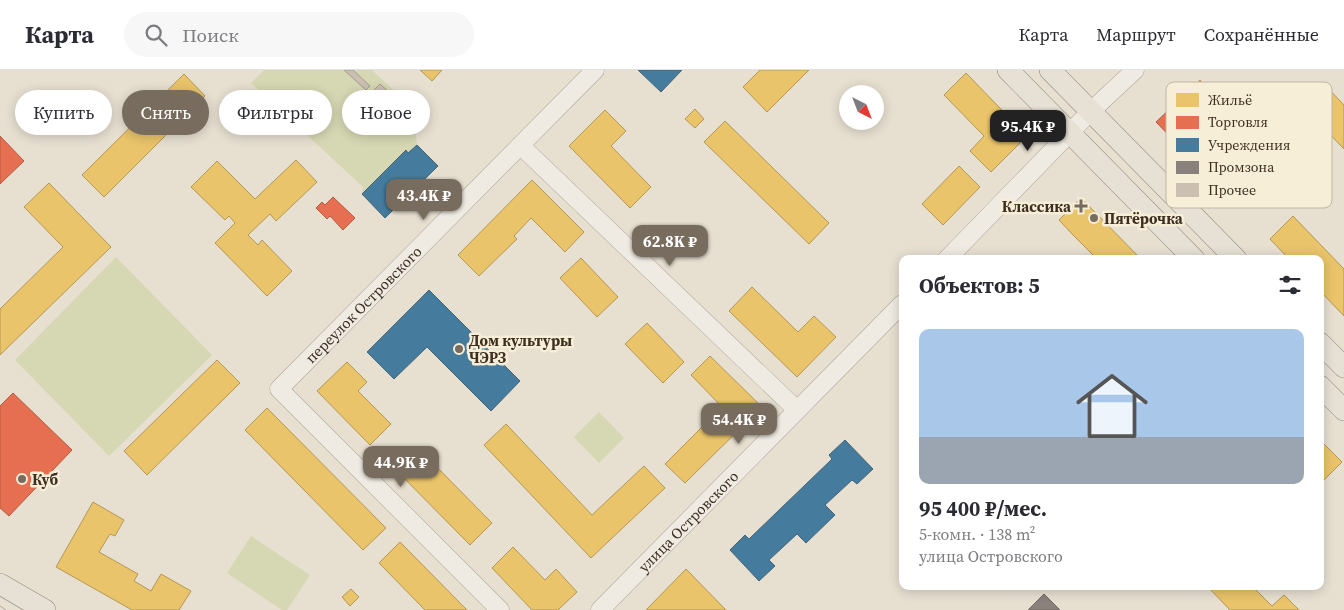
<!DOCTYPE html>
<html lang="ru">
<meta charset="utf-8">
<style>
body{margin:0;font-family:"Source Serif 4",serif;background:#f7f7f7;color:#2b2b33;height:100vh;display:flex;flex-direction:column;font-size:19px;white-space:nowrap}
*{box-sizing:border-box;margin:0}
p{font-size:16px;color:#7c7c81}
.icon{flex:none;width:28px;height:28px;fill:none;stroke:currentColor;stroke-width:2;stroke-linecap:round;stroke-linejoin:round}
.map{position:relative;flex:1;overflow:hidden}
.drawer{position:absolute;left:899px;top:185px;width:425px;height:335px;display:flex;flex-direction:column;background:#fff;border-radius:10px;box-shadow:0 2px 12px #0003}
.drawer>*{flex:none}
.top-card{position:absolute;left:15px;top:20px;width:475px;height:45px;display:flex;gap:10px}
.needle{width:32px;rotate:138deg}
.fabs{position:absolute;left:839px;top:15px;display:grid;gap:10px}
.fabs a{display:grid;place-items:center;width:45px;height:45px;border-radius:50%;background:#fff;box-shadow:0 2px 12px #0003;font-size:25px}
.price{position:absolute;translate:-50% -42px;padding:0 11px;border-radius:10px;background:#786c5e;color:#fff;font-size:16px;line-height:32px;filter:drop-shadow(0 1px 2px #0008)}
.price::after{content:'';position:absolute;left:50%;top:30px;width:15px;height:11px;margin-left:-8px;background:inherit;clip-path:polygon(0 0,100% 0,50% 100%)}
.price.active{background:#222;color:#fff}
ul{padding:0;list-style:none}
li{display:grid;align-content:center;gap:10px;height:265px;padding:0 20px}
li+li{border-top:1px solid #e1e1e2}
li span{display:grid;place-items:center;height:155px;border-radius:10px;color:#555}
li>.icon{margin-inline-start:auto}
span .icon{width:90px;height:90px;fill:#fffc;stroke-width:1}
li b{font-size:21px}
h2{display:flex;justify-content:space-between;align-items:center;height:60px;padding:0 20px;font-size:21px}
.pill{padding:0 18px;border-radius:22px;background:#fff;box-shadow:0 2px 12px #0003;font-size:18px;line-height:45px}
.pill.active{background:#786c5e;color:#fff}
header{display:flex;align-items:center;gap:30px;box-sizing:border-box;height:70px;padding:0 25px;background:#fff;border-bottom:1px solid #e1e1e2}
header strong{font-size:24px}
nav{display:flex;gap:28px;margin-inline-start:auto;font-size:18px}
.search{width:350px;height:45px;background:#f7f7f7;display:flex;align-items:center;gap:12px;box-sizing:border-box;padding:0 18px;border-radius:28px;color:#7c7c81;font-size:19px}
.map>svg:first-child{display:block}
.green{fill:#d6d7b3}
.homes{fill:#e9c46a;stroke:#b59754}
.shops{fill:#e76f51;stroke:#b45c42}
.public{fill:#457b9d;stroke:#436478}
.industry{fill:#8a817c;stroke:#736860}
.building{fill:#cbbfb2;stroke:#a89c90}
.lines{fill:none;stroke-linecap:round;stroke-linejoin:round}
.minor-casing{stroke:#ada599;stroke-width:19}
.major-casing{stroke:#928b80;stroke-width:22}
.minor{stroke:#efebe3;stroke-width:18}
.major{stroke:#e6e1d4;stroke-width:21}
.tram{stroke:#afaaa2;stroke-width:1}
.poi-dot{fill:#786c5e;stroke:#f7eed8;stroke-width:2}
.labels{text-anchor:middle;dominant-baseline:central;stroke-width:5;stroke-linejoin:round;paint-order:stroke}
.poi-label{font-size:15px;font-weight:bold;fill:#3d2e20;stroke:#f7eed8;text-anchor:start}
.street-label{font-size:15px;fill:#3d2e20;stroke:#f7eed8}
.key{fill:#f7eed8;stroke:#bfb4a1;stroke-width:1}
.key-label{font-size:14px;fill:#3d2e20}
</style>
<header>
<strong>Карта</strong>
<div class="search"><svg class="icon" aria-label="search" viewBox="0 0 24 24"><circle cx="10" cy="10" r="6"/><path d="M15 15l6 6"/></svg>Поиск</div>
<nav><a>Карта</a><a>Маршрут</a><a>Сохранённые</a></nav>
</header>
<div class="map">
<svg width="1344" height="540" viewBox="0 0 1344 540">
<rect width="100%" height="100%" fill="#e7e0d1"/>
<g class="green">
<polygon points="264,0 372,0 413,38 417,75 438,96 385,148 362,124 363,117 251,13"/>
<polygon points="116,187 212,285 109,386 15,290"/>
<polygon points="599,342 624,368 599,393 574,367"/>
<polygon points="251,466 310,505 287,540 282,540 227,503"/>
</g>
<g class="homes">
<polygon points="420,0 442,0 432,11"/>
<polygon points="760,0 809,0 767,42 743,17"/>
<polygon points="966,3 1027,66 991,102 970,81 984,66 944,25"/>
<polygon points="184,4 205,26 104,127 82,105"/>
<polygon points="1200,10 1292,106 1267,131 1174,35"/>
<polygon points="1322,12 1344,35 1344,79 1300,33"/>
<polygon points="695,39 704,49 695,58 685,49"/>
<polygon points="605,40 626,61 611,76 651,117 630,138 569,76"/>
<polygon points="82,42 90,52 78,63 69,53"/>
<polygon points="725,51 829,153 809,174 704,72"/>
<polygon points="296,90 317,112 276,151 270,144 248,165 258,175 262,170 292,201 267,226 215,173 235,153 229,146 225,150 191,117 217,91 255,129"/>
<polygon points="959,96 980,117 943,155 922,134"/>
<polygon points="532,110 584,162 565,182 531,148 514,166 517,169 479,206 458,185"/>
<polygon points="49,113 111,177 0,285 0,239 63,177 24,137"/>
<polygon points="1081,128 1141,189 1097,189 1073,165 1059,150"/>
<polygon points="1293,146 1344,199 1344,246 1320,221 1320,189 1289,189 1270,169"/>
<polygon points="581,188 618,227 597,247 560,208"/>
<polygon points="752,217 798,262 814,246 836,267 797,307 729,241"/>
<polygon points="647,253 684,292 663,313 625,274"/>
<polygon points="710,286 762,337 685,413 665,394 722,337 691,305"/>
<polygon points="217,290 240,313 147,405 124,381"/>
<polygon points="347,292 367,312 358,321 391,354 370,375 317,321"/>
<polygon points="267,338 386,458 363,480 245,360"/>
<polygon points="506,354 592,445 644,396 665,418 591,488 484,375"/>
<polygon points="1320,370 1342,392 1320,414"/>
<polygon points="417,377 492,453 470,475 395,399"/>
<polygon points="93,432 124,450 115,466 110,464 99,482 138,504 134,511 151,521 161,504 191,521 179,540 132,540 56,497"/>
<polygon points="400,472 467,540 425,540 379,493"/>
<polygon points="513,477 545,510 556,499 577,522 558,540 532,540 492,498"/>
<polygon points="686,499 726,540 646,540"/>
<polygon points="1207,516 1252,516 1272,536 1284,525 1299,540 1230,540"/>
<polygon points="351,519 359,527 350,536 342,527"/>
</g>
<g class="shops">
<polygon points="1174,35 1233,96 1215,113 1156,52"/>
<polygon points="0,66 24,91 0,114"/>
<polygon points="333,127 355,148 343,160 330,146 327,149 316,138 322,132 325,135"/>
<polygon points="13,323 72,380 9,446 0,438 0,336"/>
</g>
<g class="public">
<polygon points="638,0 682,0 661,22"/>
<polygon points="417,75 438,96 385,148 362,124 406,80 408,83"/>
<polygon points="429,220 520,311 491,341 427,277 394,309 367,282"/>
<polygon points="845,370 873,399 857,414 852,410 825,435 835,445 806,473 797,464 769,490 775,496 759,511 730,480 745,465 749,469 832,389 829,385"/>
</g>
<polygon class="industry" points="1044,524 1060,540 1028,540"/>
<g class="building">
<polygon points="344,0 353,0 370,16 366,20"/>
<polygon points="380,14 396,28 387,38 371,23"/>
</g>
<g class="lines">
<g class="minor-casing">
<g id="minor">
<polyline points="521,76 797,340"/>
<polyline points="947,189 1090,42 1135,0"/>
<path id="s1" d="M500,540L279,319L595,0"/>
<path id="s2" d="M600,540L902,234"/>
</g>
</g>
<g class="major-casing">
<g id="major">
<polyline points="1008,0 1194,189"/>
<polyline points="1050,0 1236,189"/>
<polyline points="1320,273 1344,297"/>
<polyline points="1320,316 1344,340"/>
<polyline points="0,514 45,540"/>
</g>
</g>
<use href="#minor" class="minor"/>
<use href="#major" class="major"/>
<g class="tram">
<polyline points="0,526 23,540"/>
<polyline points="0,536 6,540"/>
</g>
</g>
<g class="poi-dot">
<path d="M1078.5 128.5h5v5h5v5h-5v5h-5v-5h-5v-5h5z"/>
<circle cx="1094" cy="148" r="5"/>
<circle cx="459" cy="279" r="5"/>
<circle cx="22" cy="409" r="5"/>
</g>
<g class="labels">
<g class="poi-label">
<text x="1071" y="136" text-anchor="end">Классика</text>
<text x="1104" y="148">Пятёрочка</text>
<text x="469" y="270">Дом культуры<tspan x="469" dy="17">ЧЭРЗ</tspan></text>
<text x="32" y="409">Куб</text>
</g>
<g class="street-label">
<text stroke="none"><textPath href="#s1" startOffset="432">переулок Островского</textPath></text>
<text stroke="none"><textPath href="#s2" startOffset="125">улица Островского</textPath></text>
</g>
</g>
<rect x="1166" y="12" width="166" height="126" rx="8" class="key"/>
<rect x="1176" y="23" width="23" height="14" fill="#e9c46a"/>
<rect x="1176" y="46" width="23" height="13" fill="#e76f51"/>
<rect x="1176" y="68" width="23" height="14" fill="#457b9d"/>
<rect x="1176" y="91" width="23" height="13" fill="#8a817c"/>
<rect x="1176" y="113" width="23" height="14" fill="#cbbfb2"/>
<g class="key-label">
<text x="1208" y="35">Жильё</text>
<text x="1208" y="57">Торговля</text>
<text x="1208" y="80">Учреждения</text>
<text x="1208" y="102">Промзона</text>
<text x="1208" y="125">Прочее</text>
</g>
</svg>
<div class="fabs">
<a><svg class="needle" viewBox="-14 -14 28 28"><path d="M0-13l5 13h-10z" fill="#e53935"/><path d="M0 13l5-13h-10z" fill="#7c7c81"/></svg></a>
</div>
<b class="price active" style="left:1028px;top:82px">95.4K ₽</b>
<b class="price" style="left:424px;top:151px">43.4K ₽</b>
<b class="price" style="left:670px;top:197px">62.8K ₽</b>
<b class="price" style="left:739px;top:375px">54.4K ₽</b>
<b class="price" style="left:401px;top:418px">44.9K ₽</b>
<div class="top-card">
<a class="pill">Купить</a>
<a class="pill active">Снять</a>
<a class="pill">Фильтры</a>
<a class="pill">Новое</a>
</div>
<section class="drawer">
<h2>Объектов: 5<svg class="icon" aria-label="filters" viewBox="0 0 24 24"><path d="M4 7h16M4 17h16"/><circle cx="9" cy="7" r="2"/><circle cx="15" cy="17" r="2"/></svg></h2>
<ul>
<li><span style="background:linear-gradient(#a9c7e8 70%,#9aa5b1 0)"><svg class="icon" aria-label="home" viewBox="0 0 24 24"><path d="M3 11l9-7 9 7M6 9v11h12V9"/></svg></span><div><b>95 400 ₽/мес.</b><p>5-комн. · 138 m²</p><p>улица Островского</p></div></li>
</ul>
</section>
</div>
